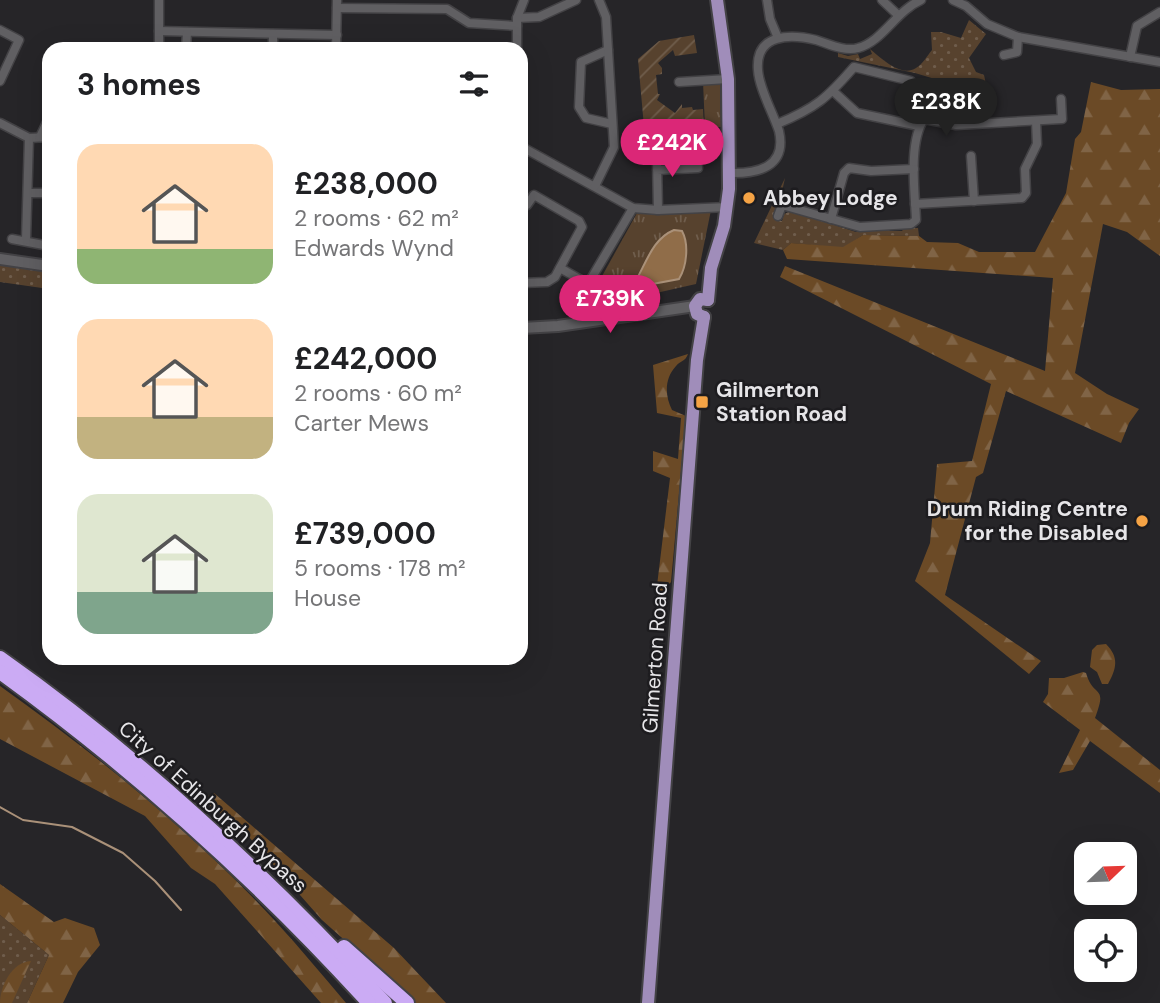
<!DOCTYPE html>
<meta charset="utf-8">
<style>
body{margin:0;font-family:"DM Sans",sans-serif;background:#f6f6f6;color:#202124;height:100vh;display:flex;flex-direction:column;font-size:26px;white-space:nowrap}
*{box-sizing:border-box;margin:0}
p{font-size:23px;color:#757577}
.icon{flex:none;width:38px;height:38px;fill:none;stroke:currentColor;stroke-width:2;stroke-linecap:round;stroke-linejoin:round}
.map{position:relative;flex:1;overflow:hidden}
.details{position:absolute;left:42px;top:42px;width:486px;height:623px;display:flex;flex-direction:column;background:#fff;border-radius:21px;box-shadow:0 7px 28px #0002}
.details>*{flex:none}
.needle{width:46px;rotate:67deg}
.controls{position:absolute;left:1074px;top:842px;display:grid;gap:14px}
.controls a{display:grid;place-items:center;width:63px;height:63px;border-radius:14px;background:#fff;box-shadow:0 7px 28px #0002;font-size:35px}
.price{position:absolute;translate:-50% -60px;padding:0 16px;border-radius:24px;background:#db2777;color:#fff;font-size:23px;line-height:46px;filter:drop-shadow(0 2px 4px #0008)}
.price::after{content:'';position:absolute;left:50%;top:42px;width:21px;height:16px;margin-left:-10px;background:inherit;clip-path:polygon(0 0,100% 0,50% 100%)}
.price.selected{background:#222;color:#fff}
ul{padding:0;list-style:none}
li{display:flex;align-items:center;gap:21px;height:175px;padding:0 35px}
li span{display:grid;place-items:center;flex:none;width:196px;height:140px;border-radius:21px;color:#555}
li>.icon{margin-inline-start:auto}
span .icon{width:84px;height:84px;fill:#fffc;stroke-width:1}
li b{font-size:30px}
h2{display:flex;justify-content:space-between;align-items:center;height:84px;padding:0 35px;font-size:30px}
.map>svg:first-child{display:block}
.grass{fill:url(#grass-dots)}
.forest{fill:url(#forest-firs)}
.park{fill:url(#park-tufts)}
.garden{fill:url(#garden-furrows)}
.water{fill:#906d49;stroke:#aa9179;stroke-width:2}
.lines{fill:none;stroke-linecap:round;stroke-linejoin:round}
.stream{stroke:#aa9179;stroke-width:2}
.street-casing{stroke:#434245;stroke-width:11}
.secondary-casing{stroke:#434245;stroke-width:14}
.primary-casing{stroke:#434245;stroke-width:16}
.highway-casing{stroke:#434245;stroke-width:18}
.street{stroke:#605f62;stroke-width:8}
.secondary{stroke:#605f62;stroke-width:10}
.primary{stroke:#a08dba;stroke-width:12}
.highway{stroke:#cbabf4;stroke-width:14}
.poi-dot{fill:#f5a345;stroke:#1d1c1f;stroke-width:2.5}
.labels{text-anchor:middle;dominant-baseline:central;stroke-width:5;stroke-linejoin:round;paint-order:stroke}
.poi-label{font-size:21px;font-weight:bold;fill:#e6e5e8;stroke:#1d1c1f;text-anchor:start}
.street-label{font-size:21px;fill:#e6e5e8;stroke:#1d1c1f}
</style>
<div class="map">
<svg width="1160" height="1003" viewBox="0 0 1160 1003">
<defs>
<pattern id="grass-dots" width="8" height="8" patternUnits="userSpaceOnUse" patternTransform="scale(1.75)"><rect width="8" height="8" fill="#57422e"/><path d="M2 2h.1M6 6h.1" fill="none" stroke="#6f5d4c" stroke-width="1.8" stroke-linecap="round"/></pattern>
<pattern id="forest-firs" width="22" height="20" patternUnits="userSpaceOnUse" patternTransform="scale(1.75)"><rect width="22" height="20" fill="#6b4a26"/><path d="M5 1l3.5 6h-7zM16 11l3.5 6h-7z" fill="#806446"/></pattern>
<pattern id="park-tufts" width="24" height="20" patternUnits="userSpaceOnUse" patternTransform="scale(1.75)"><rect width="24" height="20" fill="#57422e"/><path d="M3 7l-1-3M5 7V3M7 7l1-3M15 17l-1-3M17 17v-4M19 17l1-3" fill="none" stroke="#6f5d4c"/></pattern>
<pattern id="garden-furrows" width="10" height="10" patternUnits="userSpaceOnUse" patternTransform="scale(1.75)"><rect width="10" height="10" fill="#57422e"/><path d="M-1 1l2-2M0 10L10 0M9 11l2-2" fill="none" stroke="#6f5d4c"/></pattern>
</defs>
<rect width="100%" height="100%" fill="#262528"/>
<g class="grass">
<path d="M969,20L986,34L969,58L976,72L984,75L987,89H968L915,73L838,57V53L848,56L858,54L860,59L872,54L870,49C881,58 901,78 916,68C922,65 927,56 932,50L931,32H941L961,38Z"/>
<polygon points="785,178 776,219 782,221 784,214 791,211 856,232 861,230 888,229 890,231 902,231 904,228 918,228 919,236 863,235 843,248 791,243 783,250 754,243"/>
<polygon points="0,265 49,272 49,289 0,282"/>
<polygon points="0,915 49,955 27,1003 0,1003"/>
</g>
<g class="forest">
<polygon points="1091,82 1121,90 1160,89 1160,256 1127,232 1103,224 1075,373 1107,394 1139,409 1129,423 1121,443 1006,391 983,473 976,477 945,595 1041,661 1029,674 915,581 930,543 937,464 972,461 991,384 780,277 785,266 1045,371 1053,278 787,259 783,250 791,243 843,247 863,235 919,236 927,242 958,243 979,252 1035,252 1066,193 1075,139 1081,132"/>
<path d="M688,354C685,362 681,360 676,366C664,379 665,396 672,410L686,416L671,582L660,595L656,594L670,478L653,471V451L678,459L681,418L657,413L653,365Z"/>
<path d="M1106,644C1119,657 1117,668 1108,684H1102L1097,672L1090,667L1092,650L1097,645Z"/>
<path d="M1083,672L1086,673C1094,700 1108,683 1095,718L1160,770V793L1090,741L1073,770L1059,773L1080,730L1043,702L1048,694L1049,678H1064Z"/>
<path d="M0,686C98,756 194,833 276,922C300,948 323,976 346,1003H321L215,884L191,868L145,816L0,739Z"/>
<polygon points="214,793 394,948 446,1003 415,1003 322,920 249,837 202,799"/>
<polygon points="0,884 54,922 65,918 94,928 100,945 78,972 63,1003 27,1003 49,955 0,915"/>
<path d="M31,961L12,1003H0C0,986 12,962 31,961Z"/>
</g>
<g class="park">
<polygon points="703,82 720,83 721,127 705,127"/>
<polygon points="711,210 696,284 625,300 596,287 637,213"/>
</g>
<polygon class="garden" points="694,35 697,53 675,56 673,50 658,63 662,68 662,74 656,75 658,94 660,94 657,100 675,113 682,104 682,108 692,107 693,110 703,109 704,127 644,127 638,59 659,41"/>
<path class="water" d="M674,230L682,231C689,244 687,266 679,279L642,286L634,284C646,264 652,239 674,230Z"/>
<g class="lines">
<polyline class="stream" points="0,807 23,820 72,827 123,853 155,881 181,910"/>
<g class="street-casing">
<g id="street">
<polyline points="767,0 770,19 778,38"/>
<polyline points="882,0 898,15"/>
<polyline points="953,0 966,6 987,24 1018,37 1160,62"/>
<polyline points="337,8 447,9 469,23 517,26"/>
<polyline points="517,18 539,17 576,0"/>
<polyline points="0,30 19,40 0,81"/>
<polyline points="159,31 337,35"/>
<polyline points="159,49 159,0"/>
<polyline points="186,49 187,32"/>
<polyline points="273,49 273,34"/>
<polyline points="336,49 337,0"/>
<polyline points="517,49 517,18 524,0"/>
<polyline points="608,50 581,62 579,107 586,118 612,124"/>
<polyline points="1004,55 1017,52 1018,37"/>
<polyline points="1130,57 1137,26 1160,12"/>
<polyline points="679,82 728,79"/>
<polyline points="833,91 857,113 919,126"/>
<polyline points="924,119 956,125 1062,119 1061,99"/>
<polyline points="0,123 29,138 49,137"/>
<path d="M777,124C816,108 827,98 854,67L911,81L922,99L924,119C908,143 915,192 916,220L911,224L860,227L782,205L778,216"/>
<polyline points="40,137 49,118"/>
<polyline points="522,147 633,208 658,210 728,207"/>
<polyline points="971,156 974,201"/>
<polyline points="657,170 698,168 697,159 657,161 658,210"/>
<path d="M729,173C758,174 787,167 779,131C773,113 759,88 758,70C755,33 791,34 816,40C829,44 845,52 858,48C882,42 896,11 921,0"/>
<polyline points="595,186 614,147 606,17 599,0"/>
<polyline points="28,193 49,193"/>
<polyline points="915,204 1022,198 1026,193 1025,169 1037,144 1036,121"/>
<polyline points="522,206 527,205 534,195 579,221 582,227 555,277 547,282 522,283"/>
<polyline points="831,219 844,173 849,168 871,171 914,169"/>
<polyline points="12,239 49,246"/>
<polyline points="26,240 29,138"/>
<polyline points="560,268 588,284 633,208"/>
</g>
</g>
<g class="secondary-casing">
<g id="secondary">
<polyline points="0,259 49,266"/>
<polyline points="522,328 558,326 695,306"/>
</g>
</g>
<g class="primary-casing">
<g id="primary">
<polyline points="708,300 711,268 724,226 729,189 728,79 717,0"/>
<polyline points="704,317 697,314 695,306 700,299 708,300"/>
<polyline points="648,1003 697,360 704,317"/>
</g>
</g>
<g class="highway-casing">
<g id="highway">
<path d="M0,658C141,757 268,877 385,1003"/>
<path d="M0,672C134,769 258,881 369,1003"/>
<polyline points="344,947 407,1003"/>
</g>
</g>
<use href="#street" class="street"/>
<use href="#secondary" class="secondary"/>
<use href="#primary" class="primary"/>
<use href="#highway" class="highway"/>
</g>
<g class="poi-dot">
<circle cx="749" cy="198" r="7"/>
<rect x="695" y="395" width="14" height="14" rx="3.5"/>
<circle cx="1142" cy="521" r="7"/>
</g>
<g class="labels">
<g class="poi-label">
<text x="763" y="198">Abbey Lodge</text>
<text x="716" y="390">Gilmerton<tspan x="716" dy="24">Station Road</tspan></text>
<text x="1128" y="509" text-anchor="end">Drum Riding Centre<tspan x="1128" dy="24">for the Disabled</tspan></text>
</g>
<g class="street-label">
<text transform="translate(655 658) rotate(-86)">Gilmerton Road</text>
<text transform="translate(213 807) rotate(42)">City of Edinburgh Bypass</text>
</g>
</g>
</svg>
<div class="controls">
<a><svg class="needle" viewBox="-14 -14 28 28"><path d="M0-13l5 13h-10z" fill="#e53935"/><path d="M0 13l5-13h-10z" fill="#757577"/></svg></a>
<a><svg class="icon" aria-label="locate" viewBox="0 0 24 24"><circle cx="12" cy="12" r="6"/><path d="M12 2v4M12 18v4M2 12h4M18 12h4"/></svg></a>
</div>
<b class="price selected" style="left:946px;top:138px">£238K</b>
<b class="price" style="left:672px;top:179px">£242K</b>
<b class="price" style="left:610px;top:335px">£739K</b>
<section class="details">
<h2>3 homes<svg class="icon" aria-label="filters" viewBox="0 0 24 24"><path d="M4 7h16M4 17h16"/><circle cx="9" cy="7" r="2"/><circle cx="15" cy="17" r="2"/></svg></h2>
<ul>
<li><span style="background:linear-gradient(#ffd9b3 75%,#8fb573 0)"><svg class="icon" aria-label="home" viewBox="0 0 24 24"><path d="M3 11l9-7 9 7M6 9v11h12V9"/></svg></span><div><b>£238,000</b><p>2 rooms · 62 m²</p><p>Edwards Wynd</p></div></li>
<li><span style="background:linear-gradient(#ffd9b3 70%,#c2b280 0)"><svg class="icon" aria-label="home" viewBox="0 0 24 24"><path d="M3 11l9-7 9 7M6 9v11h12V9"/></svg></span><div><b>£242,000</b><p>2 rooms · 60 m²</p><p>Carter Mews</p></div></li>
<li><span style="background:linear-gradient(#dfe7d0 70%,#7fa58c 0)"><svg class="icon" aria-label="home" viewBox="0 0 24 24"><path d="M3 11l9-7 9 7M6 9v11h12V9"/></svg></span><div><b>£739,000</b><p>5 rooms · 178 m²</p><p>House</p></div></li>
</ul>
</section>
</div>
